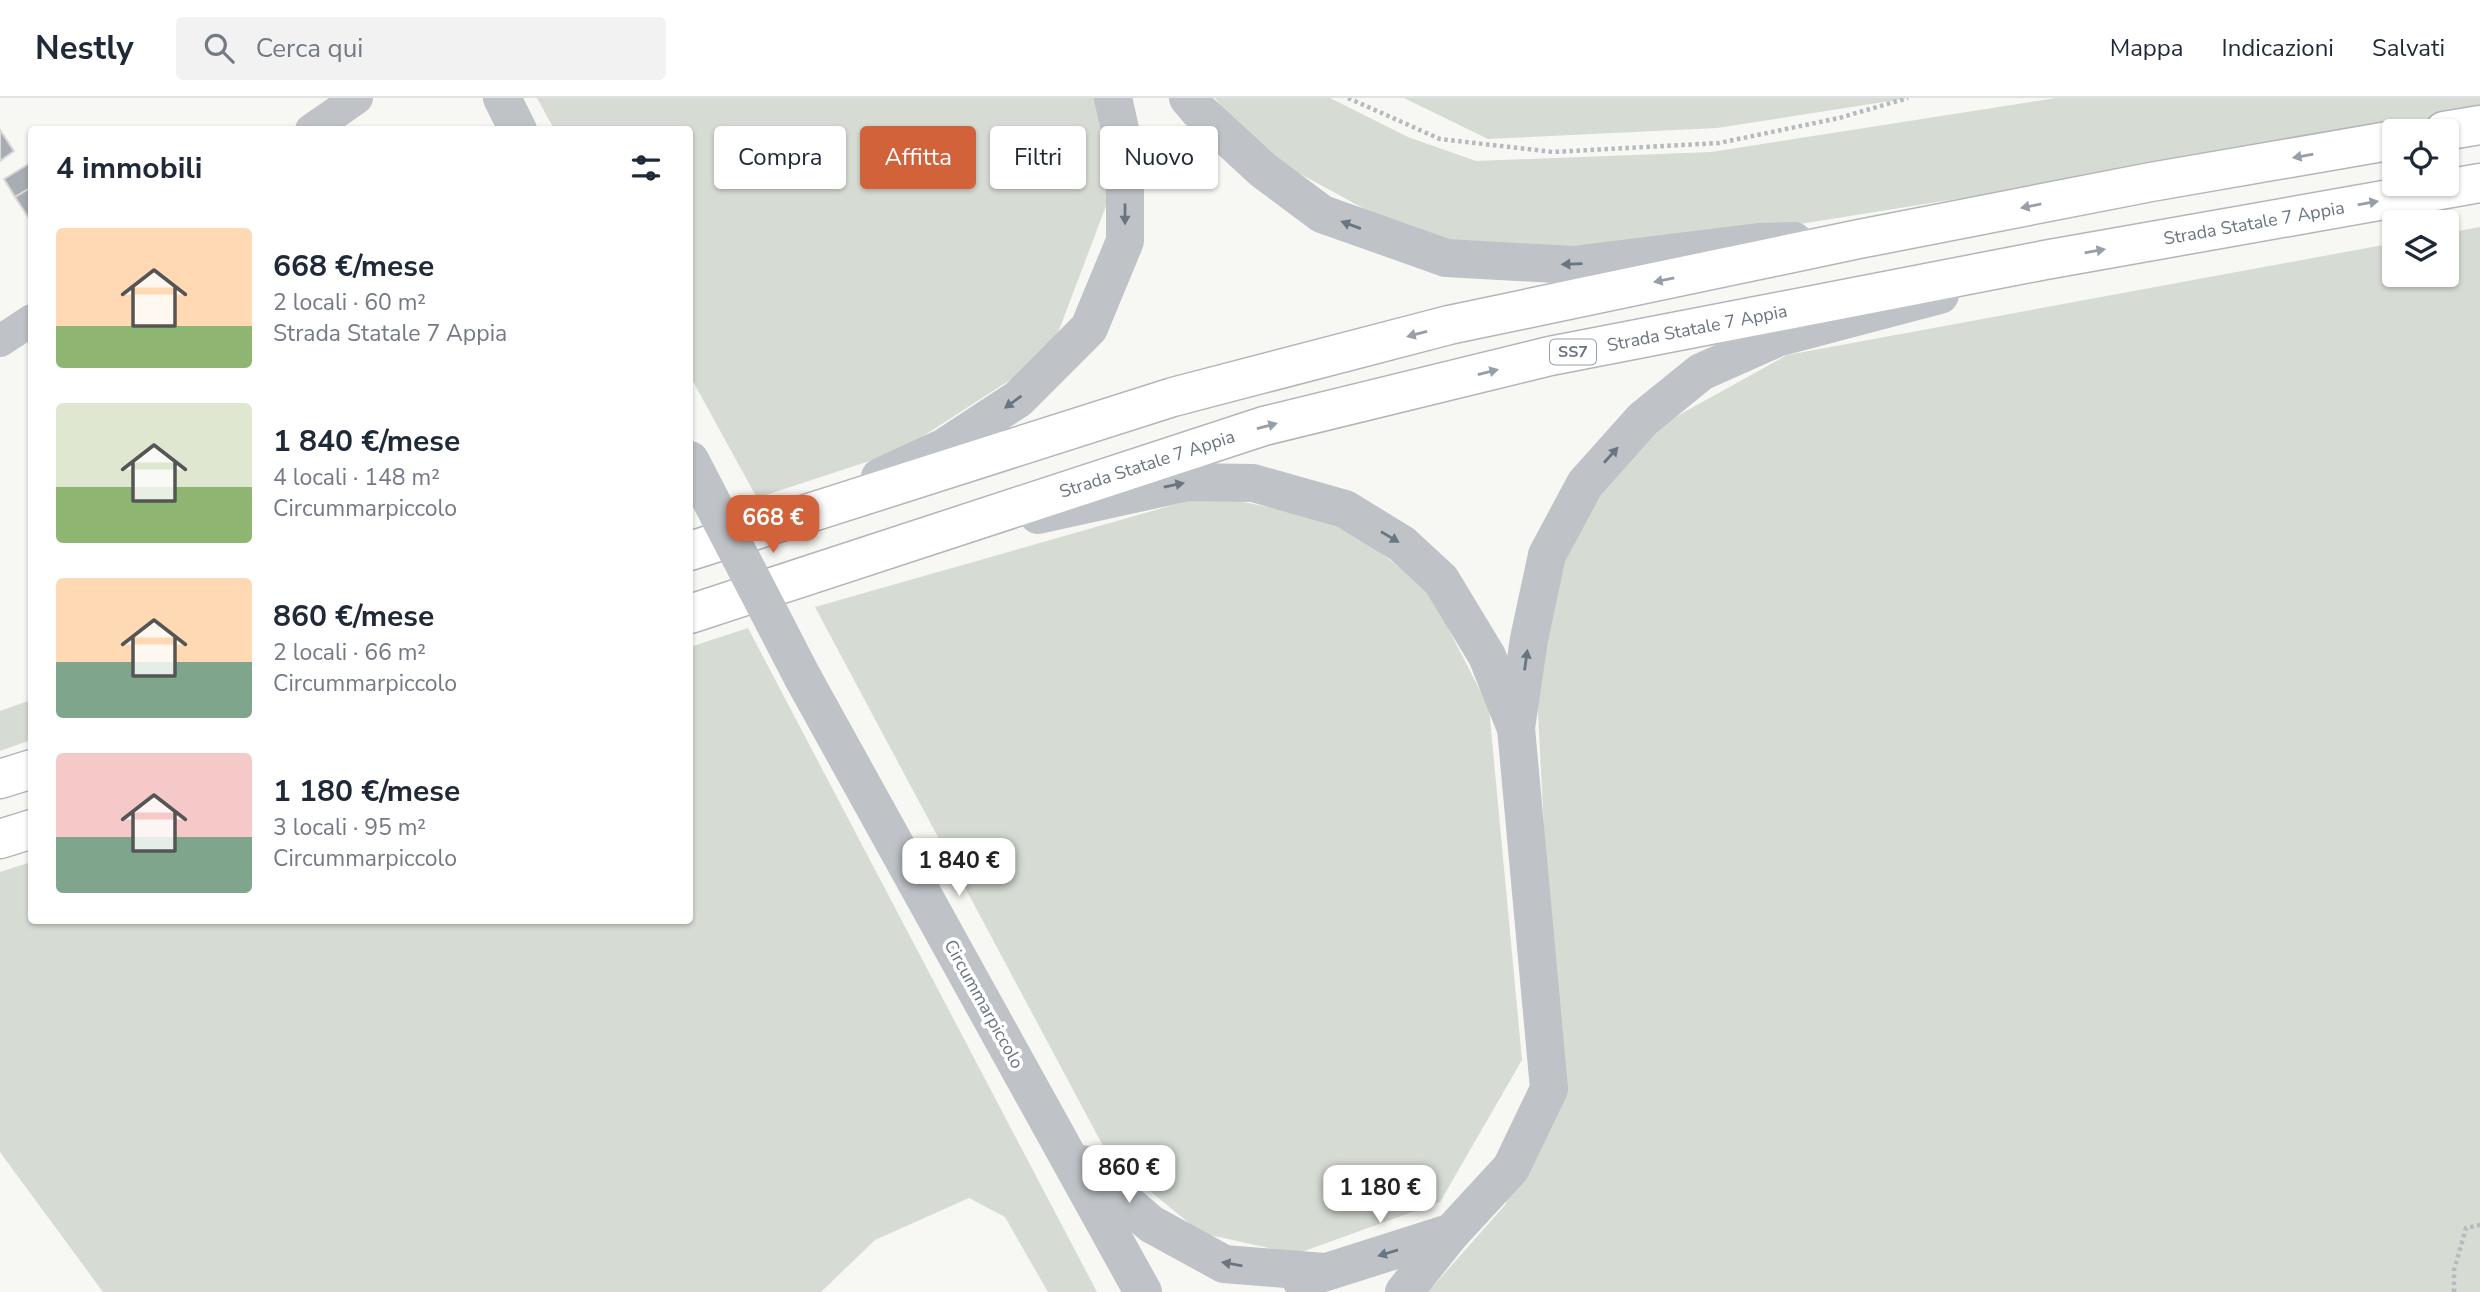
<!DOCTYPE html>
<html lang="it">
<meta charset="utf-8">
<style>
body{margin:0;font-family:"Nunito Sans",sans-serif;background:#f2f2f3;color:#1f2937;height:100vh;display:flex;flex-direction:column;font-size:26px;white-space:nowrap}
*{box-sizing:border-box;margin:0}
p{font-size:23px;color:#747a83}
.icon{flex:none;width:38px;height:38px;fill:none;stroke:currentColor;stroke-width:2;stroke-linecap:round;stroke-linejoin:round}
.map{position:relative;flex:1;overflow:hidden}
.side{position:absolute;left:28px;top:28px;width:665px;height:798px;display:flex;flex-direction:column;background:#fff;border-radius:7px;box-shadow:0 2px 5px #0004}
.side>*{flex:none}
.hud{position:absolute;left:714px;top:28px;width:665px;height:63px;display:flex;gap:14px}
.tools{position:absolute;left:2382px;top:21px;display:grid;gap:14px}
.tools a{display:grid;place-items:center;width:77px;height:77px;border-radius:7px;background:#fff;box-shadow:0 2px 5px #0004;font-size:35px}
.price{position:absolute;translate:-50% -60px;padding:0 16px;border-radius:14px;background:#fff;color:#222;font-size:23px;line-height:46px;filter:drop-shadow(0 2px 4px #0008)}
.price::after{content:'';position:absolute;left:50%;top:42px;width:21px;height:16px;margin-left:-10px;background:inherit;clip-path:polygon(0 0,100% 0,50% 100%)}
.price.current{background:#d2623a;color:#fff}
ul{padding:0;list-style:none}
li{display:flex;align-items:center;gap:21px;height:175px;padding:0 28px}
li span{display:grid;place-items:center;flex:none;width:196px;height:140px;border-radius:7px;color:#555}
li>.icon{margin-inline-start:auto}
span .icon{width:84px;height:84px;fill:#fffc;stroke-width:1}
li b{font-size:30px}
h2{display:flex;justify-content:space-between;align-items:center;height:84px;padding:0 28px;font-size:30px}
.chip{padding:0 24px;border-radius:7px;background:#fff;box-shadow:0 2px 5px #0004;font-size:24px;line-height:63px}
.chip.current{background:#d2623a;color:#fff}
header{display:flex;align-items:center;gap:42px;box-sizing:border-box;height:98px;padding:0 35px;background:#fff;border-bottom:2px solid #e0e1e3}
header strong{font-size:33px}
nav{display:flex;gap:38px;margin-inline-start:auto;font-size:24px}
.search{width:490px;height:63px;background:#f2f2f3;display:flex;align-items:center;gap:18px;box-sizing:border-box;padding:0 24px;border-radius:7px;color:#747a83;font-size:26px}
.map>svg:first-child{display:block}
.green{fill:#d6dbd4}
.building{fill:#a7adb3;stroke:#d8d9d7;stroke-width:2}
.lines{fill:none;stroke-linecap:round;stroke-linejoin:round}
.trunk-casing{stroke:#b2b6b9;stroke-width:41}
.path{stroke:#b7babc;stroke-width:4.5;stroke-dasharray:3.5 3.5;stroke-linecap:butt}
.minor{stroke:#bfc2c6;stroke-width:32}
.tertiary{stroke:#bfc2c6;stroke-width:38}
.trunk{stroke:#fff;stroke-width:38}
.tertiary-bridge{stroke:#bfc2c6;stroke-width:38}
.oneway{fill:#969fa8}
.oneway2{fill:#697682}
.labels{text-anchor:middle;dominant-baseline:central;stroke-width:7;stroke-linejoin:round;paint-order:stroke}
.shield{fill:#fff;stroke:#969fa8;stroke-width:2}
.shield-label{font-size:16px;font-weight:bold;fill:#697682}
.street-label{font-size:18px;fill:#697682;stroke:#fff}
</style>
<header>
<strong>Nestly</strong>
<div class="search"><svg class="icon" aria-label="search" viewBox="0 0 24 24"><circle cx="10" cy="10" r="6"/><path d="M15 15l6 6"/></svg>Cerca qui</div>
<nav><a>Mappa</a><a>Indicazioni</a><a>Salvati</a></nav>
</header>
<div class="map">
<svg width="2480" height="1194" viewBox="0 0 2480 1194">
<rect width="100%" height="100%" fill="#f7f7f4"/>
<g class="green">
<polygon points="537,0 1099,0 1117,79 1050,256 900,353 757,400 690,278 690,32 554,31"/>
<polygon points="1215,0 1330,0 1408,39 1476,63 1711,54 2056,0 2480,0 2480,17 1601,158 1429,146 1258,53"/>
<polygon points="1404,0 1909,0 1717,30 1488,41"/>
<polygon points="2480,129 2480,1194 1428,1194 1505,1107 1558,999 1536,577 1557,460 1641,338 1787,257 2394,145 2394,177 2446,177 2447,135"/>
<polygon points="1208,397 1339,423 1428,491 1489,610 1522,962 1440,1104 1296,1156 1201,1135 1109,1059 815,509"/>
<polygon points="748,530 1097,1194 1048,1194 1005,1119 969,1100 875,1142 821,1194 103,1194 0,1054 0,774 31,764 32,822 690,822 690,549"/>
<polygon points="31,602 31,642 0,653 0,613"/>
</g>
<g class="building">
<polygon points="0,32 14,53 0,63"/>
<polygon points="32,64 32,89 15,99 4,81"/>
<polygon points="32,89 32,125 15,99"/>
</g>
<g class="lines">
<g class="trunk-casing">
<g id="trunk">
<polyline points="2444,33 2480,27"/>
<polyline points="690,453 1173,299 1449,227 1859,141 2151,84 2394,42"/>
<polyline points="690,516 1264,328 1550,258 2045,162 2480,85"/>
<polyline points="0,681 32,671"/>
<polyline points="0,741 32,731"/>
</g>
</g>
<g class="path">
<polyline points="1348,0 1440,41 1553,54 1719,45 1839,20 1908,0"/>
<polyline points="2454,1194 2454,1172 2466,1130 2480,1127"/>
</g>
<g class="minor">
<polyline points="311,32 357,0"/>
<polyline points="0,243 32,222"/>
</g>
<g class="tertiary">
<polyline points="502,0 518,32"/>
<polyline points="1188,0 1199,13 1263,72 1322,116 1446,160 1573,167 1759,144 1794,143"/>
<polyline points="880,379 945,349 1018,301 1089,230 1125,143 1125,53 1113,0"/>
<polyline points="1038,417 1188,384 1253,385 1345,411 1402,446 1441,482 1487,558 1515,628"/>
<polyline points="803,580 1143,1194"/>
<polyline points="1082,1066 1151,1126 1224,1166 1324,1174"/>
<polyline points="1301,1182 1452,1134"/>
<polyline points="1404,1194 1452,1134 1511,1070 1549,991 1516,630 1529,541 1547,457 1585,386 1643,321 1701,274 1777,240 1940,197"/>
</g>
<use href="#trunk" class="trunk"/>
<polyline class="tertiary-bridge" points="690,362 803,580"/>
</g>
<defs><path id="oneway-solid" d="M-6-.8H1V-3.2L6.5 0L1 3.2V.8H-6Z" transform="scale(1.75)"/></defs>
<g class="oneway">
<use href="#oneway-solid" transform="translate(2303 58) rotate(170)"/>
<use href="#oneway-solid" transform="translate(2368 105) rotate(-10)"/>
<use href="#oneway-solid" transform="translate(2031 108) rotate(169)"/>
<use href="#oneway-solid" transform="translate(2095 153) rotate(-10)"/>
<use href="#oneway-solid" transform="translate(1664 182) rotate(168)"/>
<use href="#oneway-solid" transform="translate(1417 236) rotate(165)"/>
<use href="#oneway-solid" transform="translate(1488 274) rotate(-14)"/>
<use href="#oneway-solid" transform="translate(1267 328) rotate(-15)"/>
</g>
<g class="oneway2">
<use href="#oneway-solid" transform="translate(1125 116) rotate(90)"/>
<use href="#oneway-solid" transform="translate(1351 127) rotate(-160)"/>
<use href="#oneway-solid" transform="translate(1572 166) rotate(178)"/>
<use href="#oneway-solid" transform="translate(1013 304) rotate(144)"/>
<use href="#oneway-solid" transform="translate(1611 357) rotate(-48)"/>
<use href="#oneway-solid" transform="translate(1174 387) rotate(-12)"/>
<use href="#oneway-solid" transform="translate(1390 439) rotate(31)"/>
<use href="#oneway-solid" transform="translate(1526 562) rotate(-82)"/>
<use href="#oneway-solid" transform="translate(1388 1155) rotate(163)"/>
<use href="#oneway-solid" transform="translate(1232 1166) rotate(-170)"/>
</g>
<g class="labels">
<rect class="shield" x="1550" y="241.5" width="46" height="25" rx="5"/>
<g class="shield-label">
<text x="1573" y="254">SS7</text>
</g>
<g class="street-label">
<text transform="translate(2254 125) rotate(-10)">Strada Statale 7 Appia</text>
<text transform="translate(1697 230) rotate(-11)">Strada Statale 7 Appia</text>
<text transform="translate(1147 366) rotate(-18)">Strada Statale 7 Appia</text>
<text transform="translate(984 906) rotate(61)">Circummarpiccolo</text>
</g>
</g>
</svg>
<div class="tools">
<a><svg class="icon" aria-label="locate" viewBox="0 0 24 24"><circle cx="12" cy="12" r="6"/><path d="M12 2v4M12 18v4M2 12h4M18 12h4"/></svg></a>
<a><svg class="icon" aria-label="layers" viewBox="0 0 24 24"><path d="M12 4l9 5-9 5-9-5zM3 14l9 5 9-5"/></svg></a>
</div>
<b class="price current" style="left:773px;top:457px">668 €</b>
<b class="price" style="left:959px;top:800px">1 840 €</b>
<b class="price" style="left:1129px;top:1107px">860 €</b>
<b class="price" style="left:1380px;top:1127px">1 180 €</b>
<div class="hud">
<a class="chip">Compra</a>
<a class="chip current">Affitta</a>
<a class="chip">Filtri</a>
<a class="chip">Nuovo</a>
</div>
<section class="side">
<h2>4 immobili<svg class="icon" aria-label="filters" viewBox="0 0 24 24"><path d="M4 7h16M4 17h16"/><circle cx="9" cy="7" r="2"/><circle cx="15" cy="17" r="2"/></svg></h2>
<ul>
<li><span style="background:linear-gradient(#ffd9b3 70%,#8fb573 0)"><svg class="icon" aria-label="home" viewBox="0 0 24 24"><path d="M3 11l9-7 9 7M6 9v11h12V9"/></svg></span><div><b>668 €/mese</b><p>2 locali · 60 m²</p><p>Strada Statale 7 Appia</p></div></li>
<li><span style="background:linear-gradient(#dfe7d0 60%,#8fb573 0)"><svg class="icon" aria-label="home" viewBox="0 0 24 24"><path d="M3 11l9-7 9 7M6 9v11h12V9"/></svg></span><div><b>1 840 €/mese</b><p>4 locali · 148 m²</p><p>Circummarpiccolo</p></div></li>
<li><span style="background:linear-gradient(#ffd9b3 60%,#7fa58c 0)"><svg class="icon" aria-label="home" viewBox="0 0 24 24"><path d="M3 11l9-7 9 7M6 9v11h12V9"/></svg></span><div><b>860 €/mese</b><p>2 locali · 66 m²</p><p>Circummarpiccolo</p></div></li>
<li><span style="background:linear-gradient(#f6c9c9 60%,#7fa58c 0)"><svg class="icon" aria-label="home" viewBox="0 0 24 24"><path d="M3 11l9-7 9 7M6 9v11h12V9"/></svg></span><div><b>1 180 €/mese</b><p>3 locali · 95 m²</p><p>Circummarpiccolo</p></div></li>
</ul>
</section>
</div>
